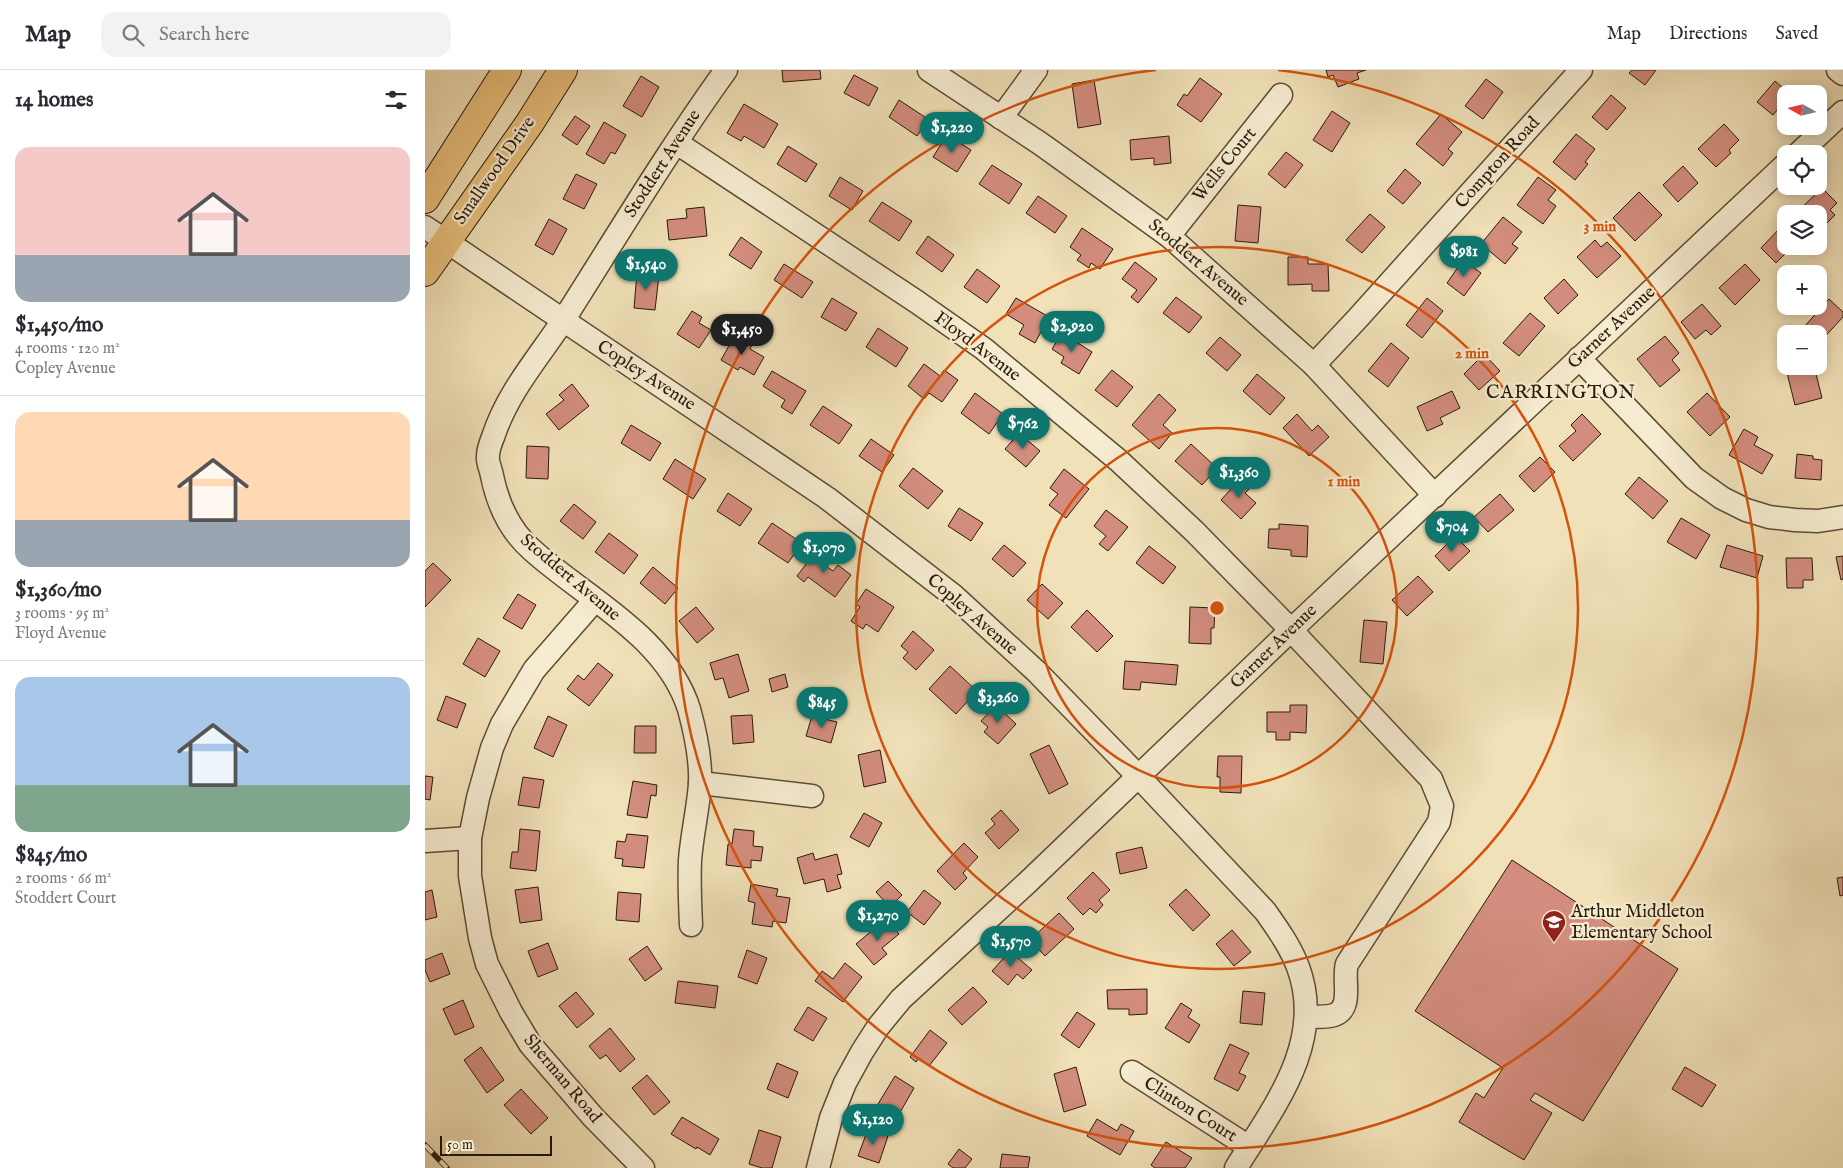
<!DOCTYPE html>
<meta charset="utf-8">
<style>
body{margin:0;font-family:"IM FELL English",serif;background:#f2f2f3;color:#2b2b33;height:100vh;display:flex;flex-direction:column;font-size:19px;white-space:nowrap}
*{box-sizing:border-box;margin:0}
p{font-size:16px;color:#7c7c81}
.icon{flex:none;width:28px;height:28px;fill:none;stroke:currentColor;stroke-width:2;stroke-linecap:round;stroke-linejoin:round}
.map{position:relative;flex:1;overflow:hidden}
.sheet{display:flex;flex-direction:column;background:#fff;width:425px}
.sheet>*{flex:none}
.needle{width:32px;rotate:278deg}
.tools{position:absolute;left:1352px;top:15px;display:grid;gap:10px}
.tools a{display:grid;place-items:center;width:50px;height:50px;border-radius:10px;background:#fff;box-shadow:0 2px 12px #0003;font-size:25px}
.scale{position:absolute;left:15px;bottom:12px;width:112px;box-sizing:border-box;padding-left:5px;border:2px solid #2a1a08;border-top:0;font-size:14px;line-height:18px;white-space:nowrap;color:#2a1a08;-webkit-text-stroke:4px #f6ecd1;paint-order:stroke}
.price{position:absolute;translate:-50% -42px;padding:0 11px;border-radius:18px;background:#0f766e;color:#fff;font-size:16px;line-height:32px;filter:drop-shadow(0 1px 2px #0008)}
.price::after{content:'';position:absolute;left:50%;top:30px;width:15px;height:11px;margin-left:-8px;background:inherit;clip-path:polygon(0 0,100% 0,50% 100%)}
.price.active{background:#222;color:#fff}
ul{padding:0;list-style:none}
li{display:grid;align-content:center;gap:10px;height:265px;padding:0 15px}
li+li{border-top:1px solid #e1e1e2}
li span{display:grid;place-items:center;height:155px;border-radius:15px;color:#555}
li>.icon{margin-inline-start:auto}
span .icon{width:90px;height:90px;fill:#fffc;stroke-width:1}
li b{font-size:21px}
h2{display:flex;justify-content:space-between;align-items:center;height:60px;padding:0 15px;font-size:21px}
header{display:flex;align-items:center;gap:30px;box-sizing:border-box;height:70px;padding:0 25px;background:#fff;border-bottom:1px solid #e1e1e2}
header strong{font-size:24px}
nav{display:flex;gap:28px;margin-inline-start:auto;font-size:18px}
.search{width:350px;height:45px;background:#f2f2f3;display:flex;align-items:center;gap:12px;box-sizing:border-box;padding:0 18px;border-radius:15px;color:#7c7c81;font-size:19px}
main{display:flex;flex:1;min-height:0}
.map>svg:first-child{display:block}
.building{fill:#d38d7e;stroke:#2a1a08}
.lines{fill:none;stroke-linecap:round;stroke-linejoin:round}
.minor-casing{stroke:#5c4c34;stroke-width:25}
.major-casing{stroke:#2a1a08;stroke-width:30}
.minor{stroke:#f6ecd1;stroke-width:22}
.major{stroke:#e8c07c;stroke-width:28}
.rail-casing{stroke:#2a1a08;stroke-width:5.5}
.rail{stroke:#f6ecd1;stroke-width:4;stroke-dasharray:11;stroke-linecap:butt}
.ring{fill:none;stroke:#d5530c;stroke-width:2.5}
.labels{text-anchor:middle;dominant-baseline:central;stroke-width:4.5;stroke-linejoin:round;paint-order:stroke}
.street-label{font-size:18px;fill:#2a1a08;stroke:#f6ecd1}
.poi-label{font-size:18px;fill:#2a1a08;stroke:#f6ecd1;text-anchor:start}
.neighbourhood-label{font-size:19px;letter-spacing:1px;fill:#2a1a08;stroke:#f6ecd1}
.centre{fill:#d5530c;stroke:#f6ecd1;stroke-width:2.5}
.ring-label{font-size:15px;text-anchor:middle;font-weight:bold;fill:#d5530c;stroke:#f6ecd1;stroke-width:4.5;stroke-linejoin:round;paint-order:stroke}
</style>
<header>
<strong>Map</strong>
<div class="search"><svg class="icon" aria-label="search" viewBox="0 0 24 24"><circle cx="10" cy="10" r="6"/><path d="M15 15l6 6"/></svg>Search here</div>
<nav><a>Map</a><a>Directions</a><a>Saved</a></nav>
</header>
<main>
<section class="sheet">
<h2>14 homes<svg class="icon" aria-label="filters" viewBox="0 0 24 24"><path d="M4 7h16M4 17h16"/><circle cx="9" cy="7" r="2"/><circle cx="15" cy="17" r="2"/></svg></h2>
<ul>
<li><span style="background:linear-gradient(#f6c9c9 70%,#9aa5b1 0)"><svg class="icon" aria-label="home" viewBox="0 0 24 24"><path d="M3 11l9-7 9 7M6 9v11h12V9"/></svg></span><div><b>$1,450/mo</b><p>4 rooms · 120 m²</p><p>Copley Avenue</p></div></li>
<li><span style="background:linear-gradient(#ffd9b3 70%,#9aa5b1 0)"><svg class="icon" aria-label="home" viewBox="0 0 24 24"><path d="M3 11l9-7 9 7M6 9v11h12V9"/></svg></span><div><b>$1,360/mo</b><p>3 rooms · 95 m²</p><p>Floyd Avenue</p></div></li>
<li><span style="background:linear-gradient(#a9c7e8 70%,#7fa58c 0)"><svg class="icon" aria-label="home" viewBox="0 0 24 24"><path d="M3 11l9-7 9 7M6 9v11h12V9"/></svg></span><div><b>$845/mo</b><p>2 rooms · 66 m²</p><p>Stoddert Court</p></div></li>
</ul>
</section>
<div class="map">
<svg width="1418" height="1098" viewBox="0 0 1418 1098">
<rect width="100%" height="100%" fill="#f1e1b8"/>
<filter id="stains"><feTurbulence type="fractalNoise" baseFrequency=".004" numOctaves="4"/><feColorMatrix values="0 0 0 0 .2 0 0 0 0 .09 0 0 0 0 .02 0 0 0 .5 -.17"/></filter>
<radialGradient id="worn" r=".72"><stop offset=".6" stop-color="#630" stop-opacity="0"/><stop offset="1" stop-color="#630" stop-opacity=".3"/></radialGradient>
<g class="building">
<polygon points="357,0 395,0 396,9 358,12"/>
<polygon points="901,0 941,0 932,3 934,9 913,17 908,5 903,7"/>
<polygon points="1207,0 1231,0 1220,15 1204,3"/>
<polygon points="429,5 453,18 444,36 419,23"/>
<polygon points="216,6 234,17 217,47 198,36"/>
<polygon points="775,8 797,24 776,52 752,35 759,24 762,26"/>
<polygon points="1061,9 1078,22 1058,49 1040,36"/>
<polygon points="669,10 676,54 653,58 647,14"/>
<polygon points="1350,11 1365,24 1361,24 1361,29 1348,45 1332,32"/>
<polygon points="1186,25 1201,38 1182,60 1167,47"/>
<polygon points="474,30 503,49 492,66 464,47"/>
<polygon points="319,34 353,54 339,78 319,66 316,71 302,63"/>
<polygon points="907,41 925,53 907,82 888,70"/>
<polygon points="1016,44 1037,62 1023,79 1028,83 1018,96 991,74"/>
<polygon points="150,46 165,56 152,75 137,65"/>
<polygon points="179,52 201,65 190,84 186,82 179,94 161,84"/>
<polygon points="1299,54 1314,70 1304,80 1306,83 1291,97 1273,79"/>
<polygon points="1151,64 1170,79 1160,92 1163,94 1150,110 1128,92"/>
<polygon points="522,65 546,80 532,102 508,87"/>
<polygon points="744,66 746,93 729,95 729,88 706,90 705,70"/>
<polygon points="363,76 392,94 381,112 352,94"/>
<polygon points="861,82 878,95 860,118 843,104"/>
<polygon points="567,95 597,114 584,134 554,114"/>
<polygon points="1258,96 1273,113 1253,132 1238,115"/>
<polygon points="980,99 996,113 978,134 962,121"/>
<polygon points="151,104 172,114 159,139 138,129"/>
<polygon points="415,107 438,121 427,140 404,126"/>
<polygon points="1113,107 1131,120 1123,130 1131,136 1118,154 1092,135"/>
<polygon points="1397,118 1412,133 1405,140 1410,145 1401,154 1395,148 1394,149 1394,144 1374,144 1372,142"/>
<polygon points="1214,122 1237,145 1210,171 1188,148"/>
<polygon points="613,126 642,146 630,163 601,143"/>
<polygon points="457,132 487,151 474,171 444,151"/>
<polygon points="813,135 836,137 833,173 810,171"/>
<polygon points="279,137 282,166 244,170 242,150 262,148 261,139"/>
<polygon points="945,144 960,157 937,183 921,170"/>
<polygon points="1078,147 1097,162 1087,174 1093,178 1080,194 1056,174"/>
<polygon points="124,149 142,159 128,185 110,175"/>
<polygon points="1356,157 1361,163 1361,176 1368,176 1351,193 1336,178"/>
<polygon points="657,158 688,179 675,199 666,193 664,198 652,190 656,185 645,177"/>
<polygon points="503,166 529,185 517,202 491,183"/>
<polygon points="316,167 337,182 326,199 304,185"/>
<polygon points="1170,170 1176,177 1182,172 1196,186 1172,208 1152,187"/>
<polygon points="863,187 883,187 883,194 903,194 904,221 887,221 887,214 863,215"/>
<polygon points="1038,190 1056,203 1039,226 1022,213"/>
<polygon points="710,192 732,209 713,233 706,227 712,220 697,209"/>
<polygon points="359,194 388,212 377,228 349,210"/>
<polygon points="1320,194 1335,210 1310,235 1294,218"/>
<polygon points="552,199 575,216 562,233 539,217"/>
<polygon points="212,203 234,205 230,240 209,238"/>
<polygon points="1139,209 1153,225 1133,244 1119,228"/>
<polygon points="751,227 777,247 764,263 738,243"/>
<polygon points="407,228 432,243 421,261 396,247"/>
<polygon points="591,228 624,247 610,273 594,264 599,255 581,244"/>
<polygon points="1002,228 1018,241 997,268 981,255"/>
<polygon points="1404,229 1418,242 1418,247 1395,272 1394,264 1386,264 1379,257"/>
<polygon points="1277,234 1296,256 1286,265 1281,260 1270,269 1256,252"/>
<polygon points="267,241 277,247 274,253 286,260 274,278 252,264"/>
<polygon points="1105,243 1120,256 1094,286 1078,273"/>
<polygon points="453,258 483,278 471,297 441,277"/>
<polygon points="637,263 667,282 654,304 636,293 639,287 627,279"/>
<polygon points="310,265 327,275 325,279 339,287 329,305 315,297 313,300 296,290"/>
<polygon points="1240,266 1254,283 1247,290 1255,300 1235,317 1212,289"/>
<polygon points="795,267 816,285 802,301 781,283"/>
<polygon points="966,273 984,288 963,317 943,301"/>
<polygon points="1059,284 1075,301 1054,320 1039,304"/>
<polygon points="499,294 515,306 519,300 533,310 517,332 504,323 499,329 483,316"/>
<polygon points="1389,296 1397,328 1370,335 1362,303"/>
<polygon points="687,300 708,317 692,337 670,320"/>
<polygon points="347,301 381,321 367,344 356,337 360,330 338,316"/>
<polygon points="832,304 860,328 845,345 818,321"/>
<polygon points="147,314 164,336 134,360 121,344 139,330 134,325"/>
<polygon points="1027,321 1035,338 1015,348 1018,354 1002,361 992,337"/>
<polygon points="550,323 578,344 564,364 536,343"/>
<polygon points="1282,323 1305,347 1285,366 1262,342"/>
<polygon points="734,324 751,340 738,355 747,363 734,379 707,355"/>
<polygon points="398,336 427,355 414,374 385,355"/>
<polygon points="872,344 887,361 893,355 904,367 884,386 858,358"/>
<polygon points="1157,344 1176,364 1148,391 1134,376 1151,361 1146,355"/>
<polygon points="206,355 236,373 225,391 196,373"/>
<polygon points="1319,359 1333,367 1329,375 1348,385 1337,404 1304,385"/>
<polygon points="594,363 615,381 601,397 580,379"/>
<polygon points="446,369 469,385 457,402 434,386"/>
<polygon points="766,374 792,398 777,415 750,391"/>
<polygon points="102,376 124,377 123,409 101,408"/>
<polygon points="1372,384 1388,386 1388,389 1397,390 1396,410 1370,408"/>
<polygon points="1115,387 1130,402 1109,422 1094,406"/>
<polygon points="250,389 281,409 268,429 238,409"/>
<polygon points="488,398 518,421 503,439 474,416"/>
<polygon points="639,399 664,419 641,448 624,435 633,424 625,418"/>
<polygon points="1214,407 1243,431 1228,449 1200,424"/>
<polygon points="816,408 826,417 820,423 831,433 816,449 796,430"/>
<polygon points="303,423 327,439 315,456 292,441"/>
<polygon points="1075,424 1089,440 1063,462 1049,447"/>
<polygon points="149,434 171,452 158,469 135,451"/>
<polygon points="534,438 558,453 546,471 523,456"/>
<polygon points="681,440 703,457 683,481 674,474 681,466 669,456"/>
<polygon points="1256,448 1285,465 1271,489 1242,472"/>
<polygon points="347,453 377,473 363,493 333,473"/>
<polygon points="854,454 883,456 882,487 866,486 866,480 843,478 844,459 854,459"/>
<polygon points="184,463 213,485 199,504 170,482"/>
<polygon points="1030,466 1045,481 1024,501 1010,486"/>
<polygon points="579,475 601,493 588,507 567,489"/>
<polygon points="1302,475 1338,486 1332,508 1295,497"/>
<polygon points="724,476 751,497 738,514 711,493"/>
<polygon points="392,480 404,488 399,495 408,501 413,495 426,505 410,527 383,507 379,512 372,506"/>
<polygon points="1418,486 1418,509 1416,510 1411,487"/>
<polygon points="1361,488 1387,488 1388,510 1378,510 1378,518 1362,518"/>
<polygon points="8,493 26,510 0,537 0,501"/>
<polygon points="228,497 253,518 240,534 215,513"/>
<polygon points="993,506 1008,522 982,546 967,530"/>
<polygon points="617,514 638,533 623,549 602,530"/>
<polygon points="441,519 469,537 453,562 441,554 438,559 426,551 435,537 431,534"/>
<polygon points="93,524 111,535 97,559 78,548"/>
<polygon points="271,537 289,559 272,573 254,551"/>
<polygon points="765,537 790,538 789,558 786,558 786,574 764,573"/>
<polygon points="662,540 688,566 672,582 646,557"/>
<polygon points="939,550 962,552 958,594 935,592"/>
<polygon points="488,561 509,580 491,600 478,588 483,582 476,576"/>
<polygon points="53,568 75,581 60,607 38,594"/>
<polygon points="313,584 324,621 304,628 298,608 290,610 285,593"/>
<polygon points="700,591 753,595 751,615 716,612 715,620 698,619"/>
<polygon points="173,593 188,605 164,636 142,619 153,605 159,610"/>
<polygon points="525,596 552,621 531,644 504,619"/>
<polygon points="360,604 363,617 347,622 344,609"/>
<polygon points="21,626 41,634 32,658 12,650"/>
<polygon points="571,635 591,654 573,674 559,662 563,657 556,651"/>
<polygon points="865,635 882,635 881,663 865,662 865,670 851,670 851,662 842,662 842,642 865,642"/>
<polygon points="327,645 329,672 308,674 306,646"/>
<polygon points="123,646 142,655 128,687 109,678"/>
<polygon points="387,646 412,652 406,673 381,666"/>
<polygon points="210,656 231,656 231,683 209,683"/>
<polygon points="624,675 643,714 624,724 605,684"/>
<polygon points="455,680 461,712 439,717 433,685"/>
<polygon points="793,686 817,686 816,723 795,722 795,707 792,707"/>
<polygon points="0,706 8,707 5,730 0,729"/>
<polygon points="98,707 119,710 114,738 93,735"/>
<polygon points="208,711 232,715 231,726 226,725 222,748 202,745"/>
<polygon points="576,740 594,760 574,779 560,763 570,754 566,749"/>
<polygon points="439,743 457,753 444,777 425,767"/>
<polygon points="95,759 115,761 111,801 85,798 87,782 93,782"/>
<polygon points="309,759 329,761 328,776 338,777 336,791 326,790 326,798 301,795 303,774 307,774"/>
<polygon points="202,764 223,766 219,798 197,796 198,789 190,788 192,771 200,772"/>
<polygon points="539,773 553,787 538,803 542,808 530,820 512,801"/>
<polygon points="717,777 722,798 695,804 691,783"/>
<polygon points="388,783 390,790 412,784 417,804 412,805 416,818 402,822 399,809 379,814 372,788"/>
<polygon points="1087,790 1253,899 1158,1051 1110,1023 1105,1030 1127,1043 1099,1090 1034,1052 1051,1023 1059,1028 1078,998 990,941"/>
<polygon points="668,802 685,820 674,830 678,835 671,843 665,838 658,845 642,828"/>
<polygon points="1418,807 1418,825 1415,826 1412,808"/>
<polygon points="463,811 477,825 465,837 451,822"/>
<polygon points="326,814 353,819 351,826 365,828 361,853 348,851 347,857 327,854 330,833 323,831"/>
<polygon points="113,817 117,850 95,853 90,820"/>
<polygon points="761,819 785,845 768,861 744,835"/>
<polygon points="7,820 12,847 0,850 0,822"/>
<polygon points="499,820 516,833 499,855 482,842"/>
<polygon points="193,822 216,824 214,852 191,850"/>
<polygon points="634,843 649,859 620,886 605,870"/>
<polygon points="461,849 474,864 457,878 462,884 449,895 431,874"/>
<polygon points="807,860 826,882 809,896 791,874"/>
<polygon points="123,873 133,899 113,907 103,881"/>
<polygon points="222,876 237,899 220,911 204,889"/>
<polygon points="322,880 342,888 332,914 313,907"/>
<polygon points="585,881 607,900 598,909 592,904 583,915 567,901"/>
<polygon points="17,883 25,904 5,912 0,900 0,890"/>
<polygon points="420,893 437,907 418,932 390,911 397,901 408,909"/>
<polygon points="253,911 293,916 290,938 250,933"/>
<polygon points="548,917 562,932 537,955 523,940"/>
<polygon points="722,919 722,944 704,945 704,939 683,939 682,920"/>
<polygon points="818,921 840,923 837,955 815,953"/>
<polygon points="151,922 169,944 152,958 134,936"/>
<polygon points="38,930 49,957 30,965 18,939"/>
<polygon points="756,933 767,940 763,947 775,955 764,973 740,958"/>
<polygon points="383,937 402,948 388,971 369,960"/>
<polygon points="652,942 670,954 654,978 636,965"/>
<polygon points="185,958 210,989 195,1002 181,985 175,989 164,976"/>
<polygon points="505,960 522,973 504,996 494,988 491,992 485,987"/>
<polygon points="805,974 824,983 814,1003 821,1006 813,1021 789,1009"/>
<polygon points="56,977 79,1010 62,1023 39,990"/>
<polygon points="352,993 373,1002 363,1028 342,1019"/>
<polygon points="651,997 661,1035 639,1042 629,1004"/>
<polygon points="1260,997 1291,1015 1277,1037 1247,1019"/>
<polygon points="222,1005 245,1032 229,1045 207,1018"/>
<polygon points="470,1006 489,1018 473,1046 453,1034"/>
<polygon points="96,1019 123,1048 106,1064 79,1035"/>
<polygon points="257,1047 294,1069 285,1085 272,1077 271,1079 246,1064"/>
<polygon points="672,1049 692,1061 696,1054 709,1061 695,1085 662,1066"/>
<polygon points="443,1059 463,1066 454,1093 433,1086"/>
<polygon points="334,1060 356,1067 347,1098 337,1098 324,1094"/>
<polygon points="741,1072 767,1088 760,1098 730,1098 726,1095"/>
<polygon points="534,1079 547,1089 540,1098 528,1098 523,1094"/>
<polygon points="577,1084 605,1087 603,1098 575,1098"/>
</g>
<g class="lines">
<g class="minor-casing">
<g id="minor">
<polyline points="504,0 616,74 744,166 889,295 1010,426"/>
<polyline points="1413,0 1418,4"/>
<polyline points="576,48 611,0"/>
<path d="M252,73L492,232L559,279L693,390L769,461L866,560L1006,709L1017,736L1014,752L922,894C917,909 929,938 909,945C901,948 889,946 881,947"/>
<polyline points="1373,84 1418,42"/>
<path d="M0,157L402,428L529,526L612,602L714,707L840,841C852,858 865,876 873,897C901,972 848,1038 811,1098"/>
<polyline points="744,166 856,25"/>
<polyline points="1154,288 1269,408 1297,428 1321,440 1344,447 1370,450 1393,451 1418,447"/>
<polyline points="889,295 933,248 1156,0"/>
<polyline points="170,530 109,600 77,654 67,678 53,728 45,768 45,806 55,868 62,894 86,942 105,974 168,1047 218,1098"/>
<polyline points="275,713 387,726"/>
<polyline points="0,771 45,768"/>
<path d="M266,855C265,833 264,812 265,790C267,764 273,740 275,714C276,692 270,661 264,639C241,566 160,528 107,480C84,460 73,435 67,406C66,399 62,392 63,386C63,380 66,372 68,367C83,321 115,286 141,246C193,164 244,79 301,0"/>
<polyline points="707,1002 824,1077"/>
<polyline points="393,1098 406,1048 420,1013 437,982 453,957 476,929 603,812 866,560 1361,94"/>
</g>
</g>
<g class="major-casing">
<g id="major">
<polyline points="0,129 82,0"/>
<polyline points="0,202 104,54 138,0"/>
</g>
</g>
<use href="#minor" class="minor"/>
<use href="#major" class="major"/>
<g class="rail-casing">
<polyline id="rail" points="0,1075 22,1098"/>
</g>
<use href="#rail" class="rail"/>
</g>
<g class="ring">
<circle cx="792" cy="538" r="180"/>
<circle cx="792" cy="538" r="361"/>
<path d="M853 0A541 541 0 1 1 731 0"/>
</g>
<defs>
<g id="school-pin" transform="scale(1.25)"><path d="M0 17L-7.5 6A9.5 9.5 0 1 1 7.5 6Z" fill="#8f2418" stroke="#f6ecd1"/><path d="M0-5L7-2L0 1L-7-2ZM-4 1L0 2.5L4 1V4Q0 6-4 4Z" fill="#fff"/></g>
</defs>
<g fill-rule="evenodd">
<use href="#school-pin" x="1129" y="852"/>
</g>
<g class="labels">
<g class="street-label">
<text transform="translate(1073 93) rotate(-48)">Compton Road</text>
<text transform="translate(238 94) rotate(-57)">Stoddert Avenue</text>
<text transform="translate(800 95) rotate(-51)">Wells Court</text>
<text transform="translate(70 101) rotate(-55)">Smallwood Drive</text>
<text transform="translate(773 193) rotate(40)">Stoddert Avenue</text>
<text transform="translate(1187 258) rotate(-43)">Garner Avenue</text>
<text transform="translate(552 277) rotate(37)">Floyd Avenue</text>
<text transform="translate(221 306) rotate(33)">Copley Avenue</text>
<text transform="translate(145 508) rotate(40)">Stoddert Avenue</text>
<text transform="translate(547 545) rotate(41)">Copley Avenue</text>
<text transform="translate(849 577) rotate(-44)">Garner Avenue</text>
<text transform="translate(137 1009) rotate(50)">Sherman Road</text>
<text transform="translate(765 1040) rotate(32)">Clinton Court</text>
</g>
<g class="poi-label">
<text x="1146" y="842">Arthur Middleton<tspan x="1146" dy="21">Elementary School</tspan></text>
</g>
<g class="neighbourhood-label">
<text x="1136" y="323">CARRINGTON</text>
</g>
</g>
<circle cx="792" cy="538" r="8" class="centre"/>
<g class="ring-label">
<text x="1175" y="161">3 min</text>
<text x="1047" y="288">2 min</text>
<text x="919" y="416">1 min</text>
</g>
<rect width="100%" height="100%" filter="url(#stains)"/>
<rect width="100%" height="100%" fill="url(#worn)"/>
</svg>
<div class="tools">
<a><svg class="needle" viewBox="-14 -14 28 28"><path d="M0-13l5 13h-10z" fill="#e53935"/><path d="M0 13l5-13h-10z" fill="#7c7c81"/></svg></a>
<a><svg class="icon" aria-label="locate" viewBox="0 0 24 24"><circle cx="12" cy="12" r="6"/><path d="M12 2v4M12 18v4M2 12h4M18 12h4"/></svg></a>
<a><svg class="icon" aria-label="layers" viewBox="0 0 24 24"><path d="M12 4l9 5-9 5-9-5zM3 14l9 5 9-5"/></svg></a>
<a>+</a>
<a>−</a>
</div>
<div class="scale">50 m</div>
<b class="price" style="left:527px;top:84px">$1,220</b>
<b class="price" style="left:1039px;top:208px">$981</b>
<b class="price" style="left:221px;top:221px">$1,540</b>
<b class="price" style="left:647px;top:283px">$2,920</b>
<b class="price active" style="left:317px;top:286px">$1,450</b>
<b class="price" style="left:598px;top:380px">$762</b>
<b class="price" style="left:814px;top:429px">$1,360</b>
<b class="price" style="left:1027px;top:483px">$704</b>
<b class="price" style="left:399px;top:504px">$1,070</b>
<b class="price" style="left:573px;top:654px">$3,260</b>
<b class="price" style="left:397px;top:659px">$845</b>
<b class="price" style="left:453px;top:872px">$1,270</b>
<b class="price" style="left:586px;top:898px">$1,570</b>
<b class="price" style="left:448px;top:1076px">$1,120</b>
</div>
</main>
